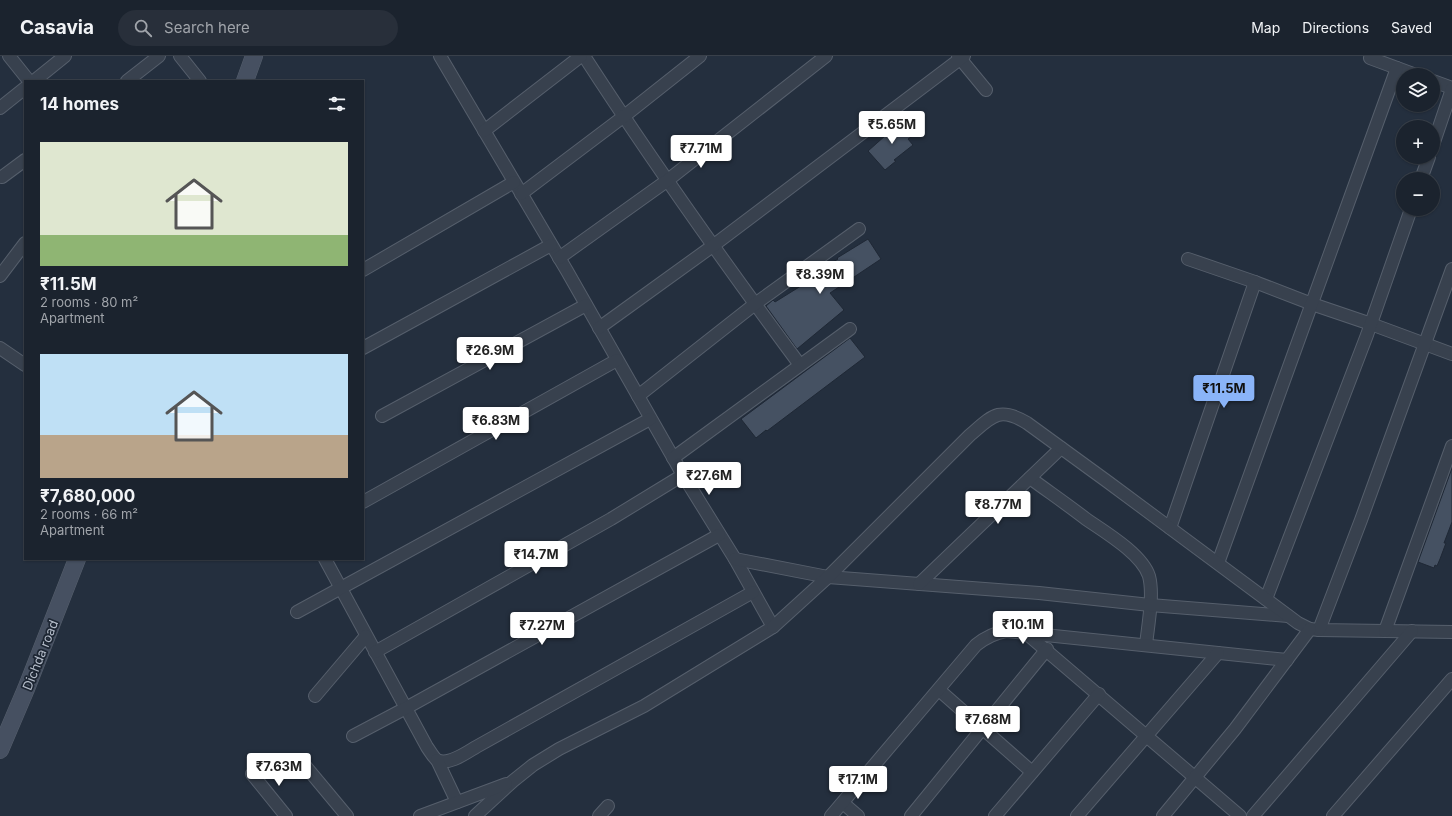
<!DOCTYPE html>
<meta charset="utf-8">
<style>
body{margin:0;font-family:Inter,sans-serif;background:#282f3a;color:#f1f3f6;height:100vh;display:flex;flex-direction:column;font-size:15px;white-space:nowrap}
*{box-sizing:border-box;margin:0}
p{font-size:13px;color:#a0a4aa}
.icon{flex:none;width:22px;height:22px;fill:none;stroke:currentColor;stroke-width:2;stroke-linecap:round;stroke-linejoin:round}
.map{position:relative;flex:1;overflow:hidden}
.sheet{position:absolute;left:24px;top:24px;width:340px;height:480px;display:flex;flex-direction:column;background:#1b232e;border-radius:0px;box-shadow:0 1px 3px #0004,0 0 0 1px #39404a}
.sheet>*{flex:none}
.buttons{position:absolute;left:1396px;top:12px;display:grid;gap:8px}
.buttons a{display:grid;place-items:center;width:44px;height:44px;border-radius:50%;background:#1b232e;box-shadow:0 1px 3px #0004,0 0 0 1px #39404a;font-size:20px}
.price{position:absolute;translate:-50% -34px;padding:0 9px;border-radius:4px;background:#fff;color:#222;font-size:13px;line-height:26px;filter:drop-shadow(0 1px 2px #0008)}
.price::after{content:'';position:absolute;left:50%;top:24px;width:12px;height:9px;margin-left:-6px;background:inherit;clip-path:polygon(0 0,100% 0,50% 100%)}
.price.active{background:#8ab4f8;color:#111}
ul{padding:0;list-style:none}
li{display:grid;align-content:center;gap:8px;height:212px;padding:0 16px}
li span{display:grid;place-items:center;height:124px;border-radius:0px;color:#555}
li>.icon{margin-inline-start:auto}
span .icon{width:72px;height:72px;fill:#fffc;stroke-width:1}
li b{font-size:17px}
h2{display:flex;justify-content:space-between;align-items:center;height:48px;padding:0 16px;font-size:17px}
header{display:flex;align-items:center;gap:24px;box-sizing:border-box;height:56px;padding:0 20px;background:#1b232e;border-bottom:1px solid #39404a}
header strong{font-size:19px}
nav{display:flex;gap:22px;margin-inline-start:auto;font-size:14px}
.search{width:280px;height:36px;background:#282f3a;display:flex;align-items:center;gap:10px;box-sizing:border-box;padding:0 14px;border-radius:22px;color:#a0a4aa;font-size:15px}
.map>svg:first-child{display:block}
.building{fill:#455162;stroke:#1f2835}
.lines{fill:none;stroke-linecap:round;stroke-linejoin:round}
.street-casing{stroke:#565f6c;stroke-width:14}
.secondary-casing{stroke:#565f6c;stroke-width:18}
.street{stroke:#38414e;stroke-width:12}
.secondary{stroke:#465061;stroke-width:17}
.labels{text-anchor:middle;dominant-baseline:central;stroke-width:3.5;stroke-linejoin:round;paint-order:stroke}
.street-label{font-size:13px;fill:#b4bcc9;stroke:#1d2633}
</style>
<header>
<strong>Casavia</strong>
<div class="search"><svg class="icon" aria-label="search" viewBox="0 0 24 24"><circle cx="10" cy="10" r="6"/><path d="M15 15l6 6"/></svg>Search here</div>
<nav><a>Map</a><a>Directions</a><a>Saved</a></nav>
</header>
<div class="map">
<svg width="1452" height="760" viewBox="0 0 1452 760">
<rect width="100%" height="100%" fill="#242f3e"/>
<g class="building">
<polygon points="901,64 914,79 908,83 913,89 894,104 896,105 885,114 868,95 886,79 885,77"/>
<polygon points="868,183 881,203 830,237 844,254 797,293 766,250 773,244 775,246 804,228 803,225 838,203 837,202"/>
<polygon points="850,282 865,301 767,375 766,374 756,382 741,363"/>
<polygon points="1452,412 1452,466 1444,487 1446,487 1440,503 1437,510 1435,509 1434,512 1418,506"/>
</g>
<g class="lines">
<g class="street-casing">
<g id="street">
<polyline points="9,0 29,25"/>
<polyline points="180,0 200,25"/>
<polyline points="440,0 567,215 683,419 735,503 773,571 644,650 559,693 533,709 513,725 475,760"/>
<path d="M584,0C652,105 725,208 800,309"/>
<polyline points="958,0 986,34"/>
<polyline points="1370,2 1416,19"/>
<polyline points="34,25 65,0"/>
<polyline points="127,25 159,0"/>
<polyline points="1433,25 1452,32"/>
<polyline points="0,52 25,32"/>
<polyline points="484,75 581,0"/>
<polyline points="1433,89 1452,33"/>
<polyline points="2,121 25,104"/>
<polyline points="1421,123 1429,101"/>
<polyline points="521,138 623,61 700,0"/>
<polyline points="559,202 668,124 826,0"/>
<polyline points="1188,203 1255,226 1312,248 1371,268 1452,298"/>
<polyline points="363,214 514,126"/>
<polyline points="0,220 25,187"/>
<polyline points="599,272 714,189 964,0"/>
<polyline points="0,292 25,309"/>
<polyline points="363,292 551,189"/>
<polyline points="638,340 755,248 859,173"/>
<polyline points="382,360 586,249"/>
<polyline points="673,402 850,273"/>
<path d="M1030,422C1049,436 1068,449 1086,463C1105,476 1142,498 1149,520C1154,539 1148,569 1146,589"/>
<polyline points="363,446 617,304"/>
<polyline points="1170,472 1255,226"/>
<path d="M325,503L427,691C430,695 433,701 437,704C448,710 466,697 476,691L753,536"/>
<polyline points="735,503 828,521 1039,537 1150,549 1288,560"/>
<polyline points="1218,507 1397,12"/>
<polyline points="919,528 1061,392"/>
<polyline points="1266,543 1367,279 1411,153"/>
<polyline points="297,556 650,363"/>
<path d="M773,571L828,521L970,379C992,360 999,350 1027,367L1108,426L1298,567L1310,573L1319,574L1452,576"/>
<polyline points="1319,574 1361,464 1452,213"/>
<polyline points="1385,575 1452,390"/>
<polyline points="1027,578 1240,760"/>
<polyline points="375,596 611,463 683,419"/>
<polyline points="939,634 1032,716"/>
<polyline points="315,640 366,580"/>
<polyline points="353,680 406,652 719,479"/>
<polyline points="437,704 457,746"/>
<polyline points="302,706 347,760"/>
<polyline points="252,718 286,760"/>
<polyline points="843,747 858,760"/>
<polyline points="420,760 506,728"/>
<polyline points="599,760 608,750"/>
<path d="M831,760L976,589C986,581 994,577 1006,575L1287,604"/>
<polyline points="911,760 1047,593"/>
<polyline points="995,760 1099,638"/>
<polyline points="1077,760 1218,597"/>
<polyline points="1163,760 1235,673 1310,573"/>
<polyline points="1253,760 1412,575"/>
<polyline points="1333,760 1452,623"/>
</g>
</g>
<g class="secondary-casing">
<g id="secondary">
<polyline points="245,25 254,0"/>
<polyline points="0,694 26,633 77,503"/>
</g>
</g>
<use href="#street" class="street"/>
<use href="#secondary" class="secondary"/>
</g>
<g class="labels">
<g class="street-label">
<text transform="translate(40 599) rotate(-68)">Dichda road</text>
</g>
</g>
</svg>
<div class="buttons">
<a><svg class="icon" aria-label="layers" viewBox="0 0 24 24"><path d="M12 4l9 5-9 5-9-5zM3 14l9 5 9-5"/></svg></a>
<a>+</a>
<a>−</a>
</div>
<b class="price" style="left:892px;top:89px">₹5.65M</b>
<b class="price" style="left:701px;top:113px">₹7.71M</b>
<b class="price" style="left:820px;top:239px">₹8.39M</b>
<b class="price" style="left:490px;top:315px">₹26.9M</b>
<b class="price active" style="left:1224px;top:353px">₹11.5M</b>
<b class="price" style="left:496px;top:385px">₹6.83M</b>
<b class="price" style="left:709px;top:440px">₹27.6M</b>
<b class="price" style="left:998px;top:469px">₹8.77M</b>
<b class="price" style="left:536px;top:519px">₹14.7M</b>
<b class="price" style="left:1023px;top:589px">₹10.1M</b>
<b class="price" style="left:542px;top:590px">₹7.27M</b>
<b class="price" style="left:988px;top:684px">₹7.68M</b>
<b class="price" style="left:279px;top:731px">₹7.63M</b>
<b class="price" style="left:858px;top:744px">₹17.1M</b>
<section class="sheet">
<h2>14 homes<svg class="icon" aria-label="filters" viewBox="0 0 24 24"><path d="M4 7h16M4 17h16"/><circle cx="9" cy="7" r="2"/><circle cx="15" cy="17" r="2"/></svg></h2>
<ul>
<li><span style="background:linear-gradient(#dfe7d0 75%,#8fb573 0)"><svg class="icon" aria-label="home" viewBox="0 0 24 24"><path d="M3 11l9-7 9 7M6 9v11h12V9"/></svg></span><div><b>₹11.5M</b><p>2 rooms · 80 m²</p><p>Apartment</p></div></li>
<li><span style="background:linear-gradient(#bfe0f5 65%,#b9a48a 0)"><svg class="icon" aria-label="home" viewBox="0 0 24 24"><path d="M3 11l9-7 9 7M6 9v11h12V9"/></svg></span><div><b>₹7,680,000</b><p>2 rooms · 66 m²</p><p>Apartment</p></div></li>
</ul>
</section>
</div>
